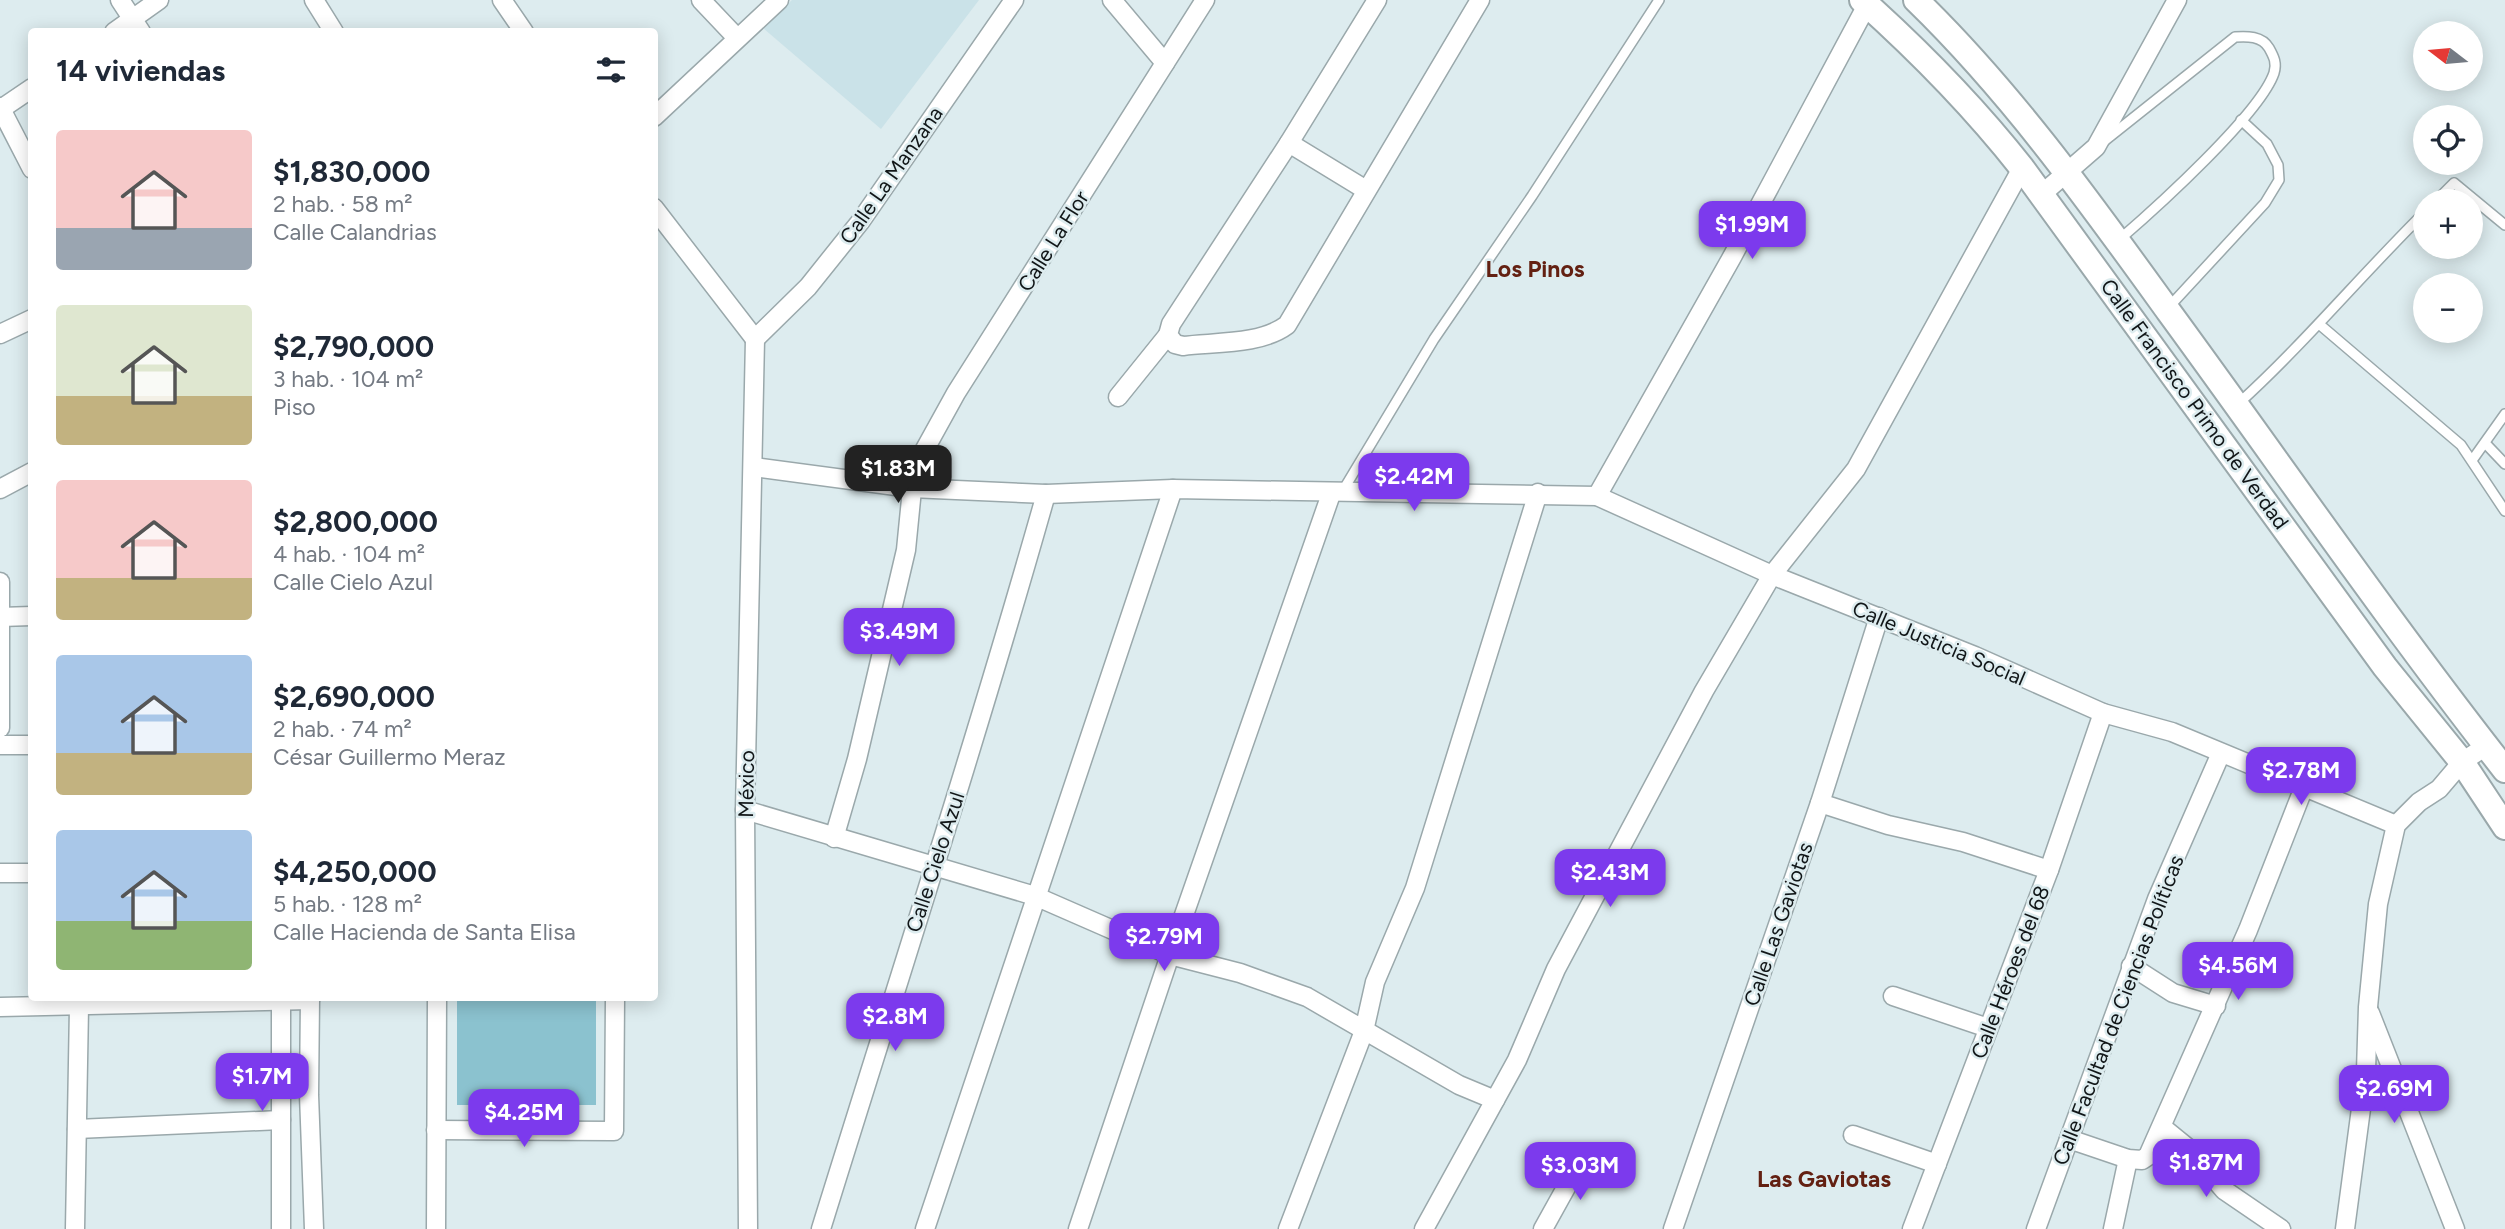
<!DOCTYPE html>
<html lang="es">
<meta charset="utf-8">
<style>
body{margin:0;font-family:Figtree,sans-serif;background:#f2f2f3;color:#1f2937;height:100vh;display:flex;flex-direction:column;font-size:26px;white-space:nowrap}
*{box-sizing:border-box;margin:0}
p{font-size:23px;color:#747a83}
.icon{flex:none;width:38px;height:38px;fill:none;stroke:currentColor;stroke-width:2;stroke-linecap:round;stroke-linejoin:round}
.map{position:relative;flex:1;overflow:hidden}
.details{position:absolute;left:28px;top:28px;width:630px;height:973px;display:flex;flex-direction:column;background:#fff;border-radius:7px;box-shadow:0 4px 18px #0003}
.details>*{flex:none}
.needle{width:46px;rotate:286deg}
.tools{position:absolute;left:2413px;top:21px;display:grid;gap:14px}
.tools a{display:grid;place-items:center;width:70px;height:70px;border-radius:50%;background:#fff;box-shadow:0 4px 18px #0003;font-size:35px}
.price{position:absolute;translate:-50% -60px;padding:0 16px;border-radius:14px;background:#7c3aed;color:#fff;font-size:23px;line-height:46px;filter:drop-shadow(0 2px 4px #0008)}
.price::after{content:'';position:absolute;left:50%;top:42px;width:21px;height:16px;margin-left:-10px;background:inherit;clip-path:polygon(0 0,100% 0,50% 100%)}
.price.selected{background:#222;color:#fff}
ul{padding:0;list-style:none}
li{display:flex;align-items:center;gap:21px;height:175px;padding:0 28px}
li span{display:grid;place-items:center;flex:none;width:196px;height:140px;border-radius:7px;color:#555}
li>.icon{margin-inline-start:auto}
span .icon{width:84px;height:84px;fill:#fffc;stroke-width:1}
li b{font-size:30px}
h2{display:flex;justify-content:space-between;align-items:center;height:84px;padding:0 28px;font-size:30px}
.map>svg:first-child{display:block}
.built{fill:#cae2e8}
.green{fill:#8bc2cf}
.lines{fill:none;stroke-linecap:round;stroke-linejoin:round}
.lane-casing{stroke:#9aa8ab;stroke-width:12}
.street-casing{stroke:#9aa8ab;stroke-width:21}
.secondary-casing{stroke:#9aa8ab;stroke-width:28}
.lane{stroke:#fff;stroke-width:9}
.street{stroke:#fff;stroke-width:18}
.secondary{stroke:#fff;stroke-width:24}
.labels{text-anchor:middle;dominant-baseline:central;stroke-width:5;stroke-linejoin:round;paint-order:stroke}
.street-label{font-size:21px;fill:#111618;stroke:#ddecef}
.neighbourhood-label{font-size:23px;font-weight:bold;fill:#632012;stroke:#ddecef}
</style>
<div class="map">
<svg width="2505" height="1229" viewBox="0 0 2505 1229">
<rect width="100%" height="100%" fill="#ddecef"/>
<polygon class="built" points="792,0 979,0 881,129 763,28"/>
<rect class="green" x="457" y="998" width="139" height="107"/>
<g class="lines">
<g class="lane-casing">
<g id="lane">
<path d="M2103,142L2235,37C2247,36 2262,36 2269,48C2274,57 2277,63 2274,73C2260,114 2156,208 2120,239"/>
<polyline points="2436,201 2454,183 2505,225"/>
<polyline points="2168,308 2265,203 2279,180 2278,165 2267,144 2241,120"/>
<polyline points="2319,324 2461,445 2505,511"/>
<path d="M2239,403C2305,343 2362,274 2426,211"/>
<polyline points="2485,443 2505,464"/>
<polyline points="2473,459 2505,414"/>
<polyline points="1342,492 1434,339 1532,196 1659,0"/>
</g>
</g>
<g class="street-casing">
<g id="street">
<polyline points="120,0 141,32"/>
<polyline points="314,0 334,32"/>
<polyline points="502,0 524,32"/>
<polyline points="701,0 737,38"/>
<polyline points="1112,0 1165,63"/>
<path d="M1377,0L1289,143L1171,324L1168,335L1175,344L1183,346C1215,342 1260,345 1287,325L1480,0"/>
<polyline points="114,32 159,0"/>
<polyline points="0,107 32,169"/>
<polyline points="1,109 32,88"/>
<polyline points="654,117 779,0"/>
<polyline points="1289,143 1366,190"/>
<polyline points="2042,194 2096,147 2177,0"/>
<polyline points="654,208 755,339"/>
<polyline points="0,334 32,319"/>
<polyline points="755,339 808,287 860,222 1014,0"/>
<polyline points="1118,397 1168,335"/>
<polyline points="754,467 911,488 1046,494 1173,489 1597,496 1772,575 1975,656 2103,713 2172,732 2396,825"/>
<polyline points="0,489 32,472"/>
<polyline points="1597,496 1732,257 1867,5"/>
<polyline points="0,582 0,728"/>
<polyline points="0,617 32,616"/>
<polyline points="0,745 32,745"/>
<polyline points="1820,803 1888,825 1963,842 2049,870"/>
<polyline points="745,810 1035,896 1170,955 1240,973 1307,997 1459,1085 1495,1100"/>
<polyline points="834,838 857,759 906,550 914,469 956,393 1205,0"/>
<polyline points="0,873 32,873"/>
<polyline points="2131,966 2173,993 2216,1006"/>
<polyline points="1893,996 1988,1028"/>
<polyline points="310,998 309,1095 314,1229"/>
<polyline points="0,1007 310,1000"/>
<polyline points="2370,1013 2455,1229"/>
<polyline points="2162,1127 2189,1149 2224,1190 2281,1229"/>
<polyline points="77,1129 281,1120"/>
<polyline points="436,1130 614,1131 615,998"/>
<polyline points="1853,1135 1937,1164"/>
<polyline points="2069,1139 2128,1159 2142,1160 2148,1156 2248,930 2304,787"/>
<polyline points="75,1229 79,1007"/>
<polyline points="281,1229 281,998"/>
<polyline points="436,1229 437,998"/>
<polyline points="748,1229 745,810 755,339"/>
<path d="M821,1229C897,984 976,741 1046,494"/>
<polyline points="925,1229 1173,489"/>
<polyline points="1078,1229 1170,955 1331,494"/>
<polyline points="1288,1229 1364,1031 1375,982 1415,888 1538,493"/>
<polyline points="1424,1229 1517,1060 1556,969 1704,691 1772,575 1856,469 2022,168"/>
<polyline points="1543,1229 1583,1157"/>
<polyline points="1673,1229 1820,803 1879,617"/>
<polyline points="1912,1229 2049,870 2103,713"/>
<polyline points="2036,1229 2157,899 2221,753"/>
<polyline points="2113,1229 2128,1159"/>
<polyline points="2345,1229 2366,1071 2368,1007 2378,904 2396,825 2419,802 2439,789 2462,762 2486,746"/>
</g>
</g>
<g class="secondary-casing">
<g id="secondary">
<path d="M1862,0C1920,52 1974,107 2022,168L2385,667L2462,762L2505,827"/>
<path d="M1916,0C2012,93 2091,204 2169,312C2281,465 2388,621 2505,770"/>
</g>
</g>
<use href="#lane" class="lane"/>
<use href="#street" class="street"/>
<use href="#secondary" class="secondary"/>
</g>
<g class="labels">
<g class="street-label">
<text transform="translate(891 175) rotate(-55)">Calle La Manzana</text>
<text transform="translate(1053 241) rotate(-58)">Calle La Flor</text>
<text transform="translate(2195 404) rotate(54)">Calle Francisco Primo de Verdad</text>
<text transform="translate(1939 643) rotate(23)">Calle Justicia Social</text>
<text transform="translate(746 784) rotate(-89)">México</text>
<text transform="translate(935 862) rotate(-72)">Calle Cielo Azul</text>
<text transform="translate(1778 924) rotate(-71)">Calle Las Gaviotas</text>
<text transform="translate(2010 972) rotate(-69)">Calle Héroes del 68</text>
<text transform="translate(2118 1010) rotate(-69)">Calle Facultad de Ciencias Políticas</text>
</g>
<g class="neighbourhood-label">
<text x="1535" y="269">Los Pinos</text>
<text x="1824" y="1179">Las Gaviotas</text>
</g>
</g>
</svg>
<div class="tools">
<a><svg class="needle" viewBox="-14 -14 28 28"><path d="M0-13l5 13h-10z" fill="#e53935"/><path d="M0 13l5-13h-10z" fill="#747a83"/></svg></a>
<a><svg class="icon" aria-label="locate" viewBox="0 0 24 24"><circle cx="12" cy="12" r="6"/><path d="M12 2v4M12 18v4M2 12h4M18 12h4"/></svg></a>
<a>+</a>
<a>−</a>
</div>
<b class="price" style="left:1752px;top:261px">$1.99M</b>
<b class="price selected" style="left:898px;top:505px">$1.83M</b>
<b class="price" style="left:1414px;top:513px">$2.42M</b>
<b class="price" style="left:899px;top:668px">$3.49M</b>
<b class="price" style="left:2301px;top:807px">$2.78M</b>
<b class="price" style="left:1610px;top:909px">$2.43M</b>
<b class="price" style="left:1164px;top:973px">$2.79M</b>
<b class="price" style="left:2238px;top:1002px">$4.56M</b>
<b class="price" style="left:895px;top:1053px">$2.8M</b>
<b class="price" style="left:262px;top:1113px">$1.7M</b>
<b class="price" style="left:2394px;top:1125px">$2.69M</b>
<b class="price" style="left:524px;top:1149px">$4.25M</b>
<b class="price" style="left:2206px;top:1199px">$1.87M</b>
<b class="price" style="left:1580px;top:1202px">$3.03M</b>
<section class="details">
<h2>14 viviendas<svg class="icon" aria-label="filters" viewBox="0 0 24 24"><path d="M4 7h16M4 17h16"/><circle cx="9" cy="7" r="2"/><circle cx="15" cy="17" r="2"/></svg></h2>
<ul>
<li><span style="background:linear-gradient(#f6c9c9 70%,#9aa5b1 0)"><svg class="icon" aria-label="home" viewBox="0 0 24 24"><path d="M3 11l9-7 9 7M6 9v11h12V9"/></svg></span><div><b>$1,830,000</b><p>2 hab. · 58 m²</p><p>Calle Calandrias</p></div></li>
<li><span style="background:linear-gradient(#dfe7d0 65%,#c2b280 0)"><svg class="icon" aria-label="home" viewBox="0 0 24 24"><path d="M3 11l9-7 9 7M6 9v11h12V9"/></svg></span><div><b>$2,790,000</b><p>3 hab. · 104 m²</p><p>Piso</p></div></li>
<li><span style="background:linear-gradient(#f6c9c9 70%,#c2b280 0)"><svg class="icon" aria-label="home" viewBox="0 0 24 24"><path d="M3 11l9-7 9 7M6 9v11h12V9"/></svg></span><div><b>$2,800,000</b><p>4 hab. · 104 m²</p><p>Calle Cielo Azul</p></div></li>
<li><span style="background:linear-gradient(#a9c7e8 70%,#c2b280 0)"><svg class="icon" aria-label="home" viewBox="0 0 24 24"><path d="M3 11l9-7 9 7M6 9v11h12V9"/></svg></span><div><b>$2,690,000</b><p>2 hab. · 74 m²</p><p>César Guillermo Meraz</p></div></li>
<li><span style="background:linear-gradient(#a9c7e8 65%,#8fb573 0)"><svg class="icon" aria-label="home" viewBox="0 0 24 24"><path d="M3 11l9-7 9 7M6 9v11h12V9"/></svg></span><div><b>$4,250,000</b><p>5 hab. · 128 m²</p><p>Calle Hacienda de Santa Elisa</p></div></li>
</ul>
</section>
</div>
